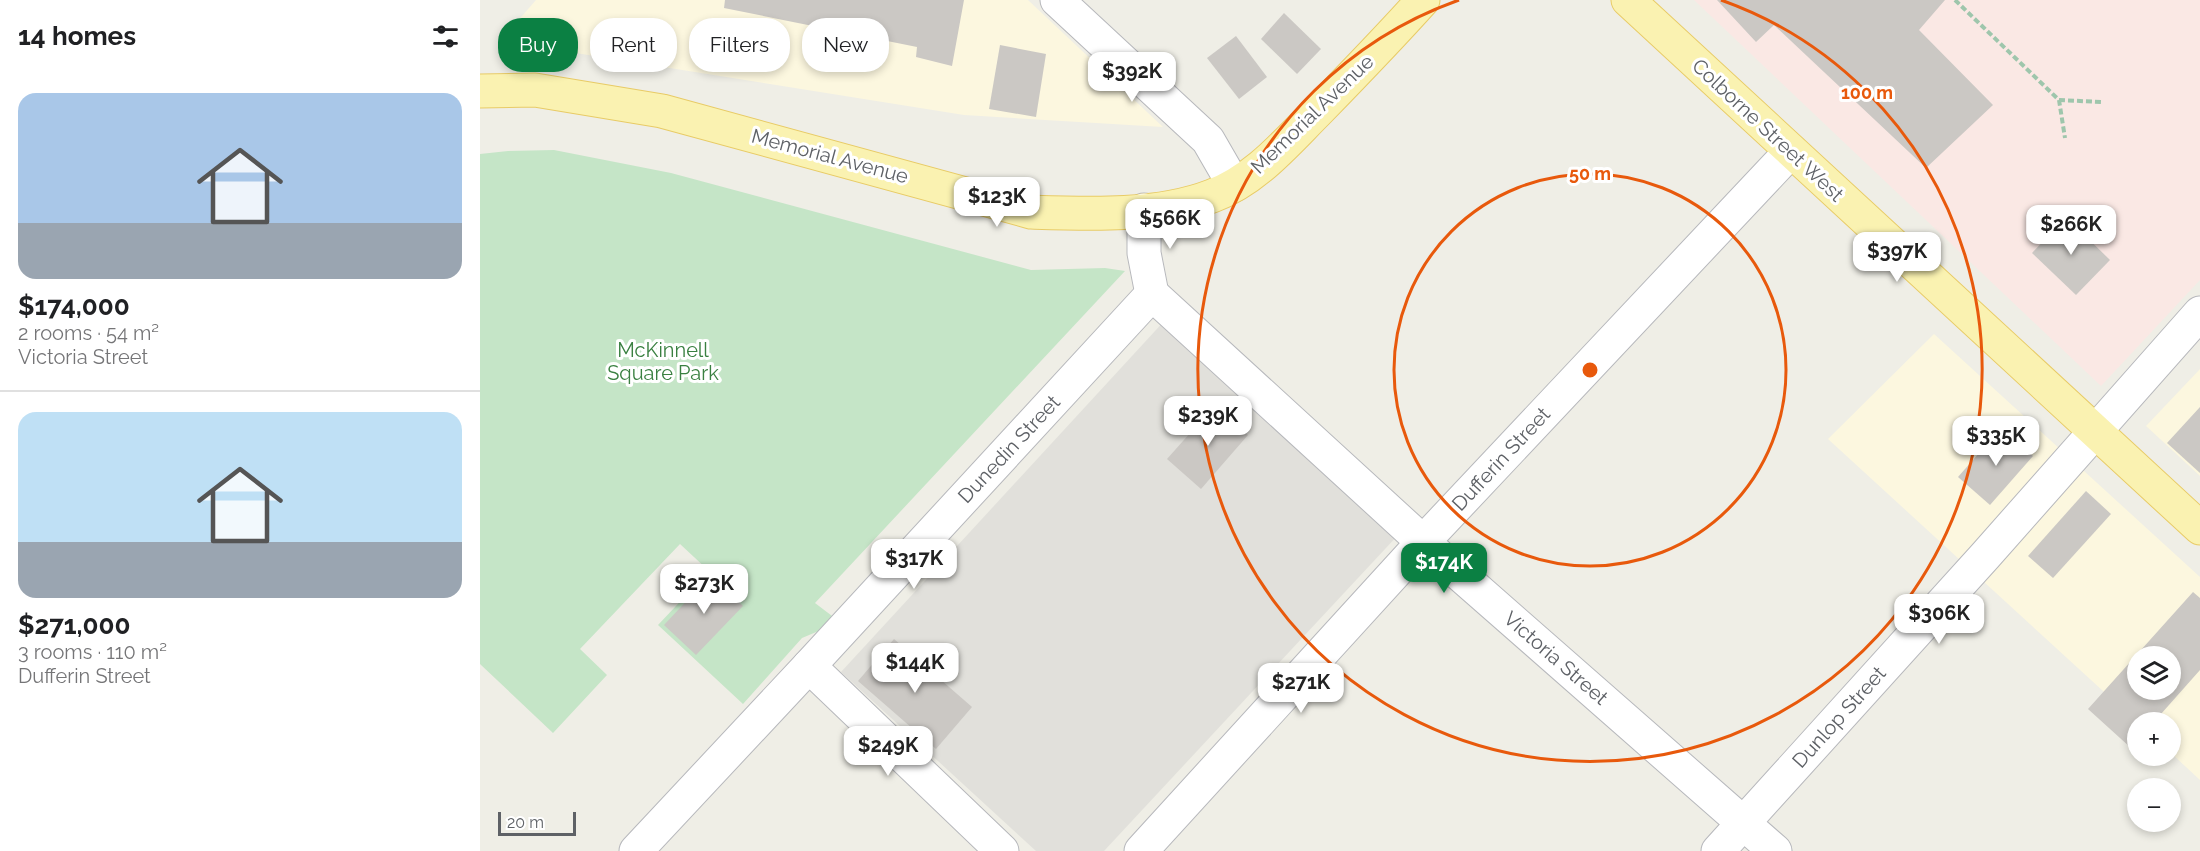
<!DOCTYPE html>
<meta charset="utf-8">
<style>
body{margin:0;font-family:Raleway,sans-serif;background:#f6f6f6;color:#202124;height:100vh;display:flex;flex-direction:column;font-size:22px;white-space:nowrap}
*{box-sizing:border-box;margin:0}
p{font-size:20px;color:#757577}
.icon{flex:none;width:33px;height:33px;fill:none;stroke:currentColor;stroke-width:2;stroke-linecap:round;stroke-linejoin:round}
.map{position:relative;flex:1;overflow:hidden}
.sheet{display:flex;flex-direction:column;background:#fff;width:480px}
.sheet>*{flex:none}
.top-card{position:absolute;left:18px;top:18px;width:570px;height:54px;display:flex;gap:12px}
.tools{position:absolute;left:1647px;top:646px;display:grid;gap:12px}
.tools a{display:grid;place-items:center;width:54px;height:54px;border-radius:50%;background:#fff;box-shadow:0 3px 9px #0003;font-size:30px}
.scale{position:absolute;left:18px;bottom:15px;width:78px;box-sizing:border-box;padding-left:6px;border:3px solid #5e6166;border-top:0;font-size:16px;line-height:21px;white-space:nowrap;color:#5e6166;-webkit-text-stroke:4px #fff;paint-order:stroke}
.price{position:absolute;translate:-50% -51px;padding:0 14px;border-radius:12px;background:#fff;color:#222;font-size:20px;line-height:39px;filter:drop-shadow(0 2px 3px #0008)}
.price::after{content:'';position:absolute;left:50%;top:36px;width:18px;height:14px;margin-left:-9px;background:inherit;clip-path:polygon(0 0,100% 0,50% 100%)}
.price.current{background:#0b8043;color:#fff}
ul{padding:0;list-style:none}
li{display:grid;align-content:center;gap:12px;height:318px;padding:0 18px}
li+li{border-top:2px solid #e0e0e0}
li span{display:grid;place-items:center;height:186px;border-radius:18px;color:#555}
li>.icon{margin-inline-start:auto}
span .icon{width:108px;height:108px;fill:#fffc;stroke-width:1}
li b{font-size:26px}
h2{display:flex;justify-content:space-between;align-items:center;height:72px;padding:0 18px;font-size:26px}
.chip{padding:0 21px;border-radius:24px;background:#fff;box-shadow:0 3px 9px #0003;font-size:21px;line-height:54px}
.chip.current{background:#0b8043;color:#fff}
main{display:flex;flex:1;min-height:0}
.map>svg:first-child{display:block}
.commercial{fill:#fcf7df;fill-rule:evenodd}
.industrial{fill:#e1e0db}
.medical{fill:#fae8e4}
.green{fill:#c5e5c7}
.building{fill:#cbc8c4;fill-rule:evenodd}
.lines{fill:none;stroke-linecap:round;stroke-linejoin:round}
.minor-casing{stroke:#b7b8bc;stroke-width:35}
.major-casing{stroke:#e8cb66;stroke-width:35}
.path{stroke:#9ec6ac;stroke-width:4;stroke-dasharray:6 3;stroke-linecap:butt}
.minor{stroke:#fff;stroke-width:33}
.major{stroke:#faf2b1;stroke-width:33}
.ring{fill:none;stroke:#e8590c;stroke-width:3}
.labels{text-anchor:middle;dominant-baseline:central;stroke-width:6;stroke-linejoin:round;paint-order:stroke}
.street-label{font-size:20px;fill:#5e6166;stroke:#fff}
.park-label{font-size:20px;fill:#3a8041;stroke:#fff}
.centre{fill:#e8590c;stroke:#fff;stroke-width:3}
.ring-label{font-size:18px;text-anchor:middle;font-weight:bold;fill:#e8590c;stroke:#fff;stroke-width:6;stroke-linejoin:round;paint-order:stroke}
</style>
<main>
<section class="sheet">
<h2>14 homes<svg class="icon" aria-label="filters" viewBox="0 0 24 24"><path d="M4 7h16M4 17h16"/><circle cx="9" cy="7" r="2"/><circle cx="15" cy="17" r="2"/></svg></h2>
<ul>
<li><span style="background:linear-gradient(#a9c7e8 70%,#9aa5b1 0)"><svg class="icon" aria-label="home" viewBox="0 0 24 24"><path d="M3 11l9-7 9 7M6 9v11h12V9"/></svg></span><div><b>$174,000</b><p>2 rooms · 54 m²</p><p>Victoria Street</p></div></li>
<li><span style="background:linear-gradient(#bfe0f5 70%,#9aa5b1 0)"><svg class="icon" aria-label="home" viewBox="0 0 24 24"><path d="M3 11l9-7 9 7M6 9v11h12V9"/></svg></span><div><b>$271,000</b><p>3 rooms · 110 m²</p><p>Dufferin Street</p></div></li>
</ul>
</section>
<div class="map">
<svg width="1720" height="851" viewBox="0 0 1720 851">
<rect width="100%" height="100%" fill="#efeee6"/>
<g class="commercial">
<polygon points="56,0 548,0 683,127 484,115 20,41"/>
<path d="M1454,334L1720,577V780L1691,753L1690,723H1658L1348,439ZM1658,657H1690V690H1658Z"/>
<polygon points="1720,369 1720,476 1666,426"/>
</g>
<polygon class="industrial" points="687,318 919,534 624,851 556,851 361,672"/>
<polygon class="medical" points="1214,0 1720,0 1720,280 1621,386"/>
<polygon class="green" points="74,150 191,173 551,270 625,268 645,271 335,603 360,622 322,638 263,704 178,625 229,571 200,544 100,649 127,675 73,733 0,664 0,154 28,151"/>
<g class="building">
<polygon points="245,0 484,0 472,66 436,57 437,47 244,8"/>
<polygon points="1237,0 1465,0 1439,30 1513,105 1446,168 1294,25 1276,42"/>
<polygon points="804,13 841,49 817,74 781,39"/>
<polygon points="756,36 787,77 759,99 727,58"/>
<polygon points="520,45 566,54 556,117 509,109"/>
<polygon points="1586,217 1630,260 1596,295 1552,253"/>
<polygon points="735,405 768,435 721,489 687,459"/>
<polygon points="1720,407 1720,473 1687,443"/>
<polygon points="1521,428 1553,456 1510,505 1478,477"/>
<polygon points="1606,491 1631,514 1573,578 1548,556"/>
<polygon points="231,575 263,606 216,655 184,625"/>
<path d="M1713,592L1720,598V670L1673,723H1658V740L1651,748L1608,709ZM1658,657H1690V690H1658Z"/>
<polygon points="414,639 492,707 456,749 378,681"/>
</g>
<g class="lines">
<g class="minor-casing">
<g id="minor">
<polyline points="577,0 728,140 754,185"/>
<polyline points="664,210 664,253 672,294"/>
<polyline points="672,294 943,542 1295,851"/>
<polyline points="329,666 522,851"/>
<polyline points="156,851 329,666 672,294"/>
<polyline points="661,851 943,542 1311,151"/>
<polyline points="1238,851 1505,556 1720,313"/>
</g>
</g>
<g class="major-casing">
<g id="major">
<polyline points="1148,0 1720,528"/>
<path d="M0,91L55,90L182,111L551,212C608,214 678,217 732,196C775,180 805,144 837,112C873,75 909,38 943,0"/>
</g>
</g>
<g class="path">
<polyline points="1475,0 1579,100 1585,138"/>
<polyline points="1579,100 1621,102"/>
</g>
<use href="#minor" class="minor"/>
<use href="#major" class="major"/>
</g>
<g class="ring">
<circle cx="1110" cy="370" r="196"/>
<path d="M1241 0A392 392 0 1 1 979 0"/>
</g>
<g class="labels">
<g class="street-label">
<text transform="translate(832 114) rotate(-44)">Memorial Avenue</text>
<text transform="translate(1288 130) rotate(43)">Colborne Street West</text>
<text transform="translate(350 156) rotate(15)">Memorial Avenue</text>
<text transform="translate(529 449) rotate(-47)">Dunedin Street</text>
<text transform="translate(1021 459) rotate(-47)">Dufferin Street</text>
<text transform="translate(1076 658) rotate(41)">Victoria Street</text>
<text transform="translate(1359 717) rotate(-48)">Dunlop Street</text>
</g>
<g class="park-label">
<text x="183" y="350">McKinnell<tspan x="183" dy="23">Square Park</tspan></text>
</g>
</g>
<circle cx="1110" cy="370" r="9" class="centre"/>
<g class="ring-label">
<text x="1387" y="99">100 m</text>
<text x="1110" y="180">50 m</text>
</g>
</svg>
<div class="tools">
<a><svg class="icon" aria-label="layers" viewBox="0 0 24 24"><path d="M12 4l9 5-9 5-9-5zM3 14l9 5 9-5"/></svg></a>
<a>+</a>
<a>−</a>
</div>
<div class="scale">20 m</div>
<b class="price" style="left:652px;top:103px">$392K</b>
<b class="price" style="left:517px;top:228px">$123K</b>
<b class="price" style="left:690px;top:250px">$566K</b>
<b class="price" style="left:1591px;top:256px">$266K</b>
<b class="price" style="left:1417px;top:283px">$397K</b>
<b class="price" style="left:728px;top:447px">$239K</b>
<b class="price" style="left:1516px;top:467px">$335K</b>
<b class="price" style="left:434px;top:590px">$317K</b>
<b class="price current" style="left:964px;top:594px">$174K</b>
<b class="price" style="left:224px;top:615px">$273K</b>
<b class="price" style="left:1459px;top:645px">$306K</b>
<b class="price" style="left:435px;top:694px">$144K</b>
<b class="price" style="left:821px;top:714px">$271K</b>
<b class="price" style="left:408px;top:777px">$249K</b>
<div class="top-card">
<a class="chip current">Buy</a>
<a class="chip">Rent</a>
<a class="chip">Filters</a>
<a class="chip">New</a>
</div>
</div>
</main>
